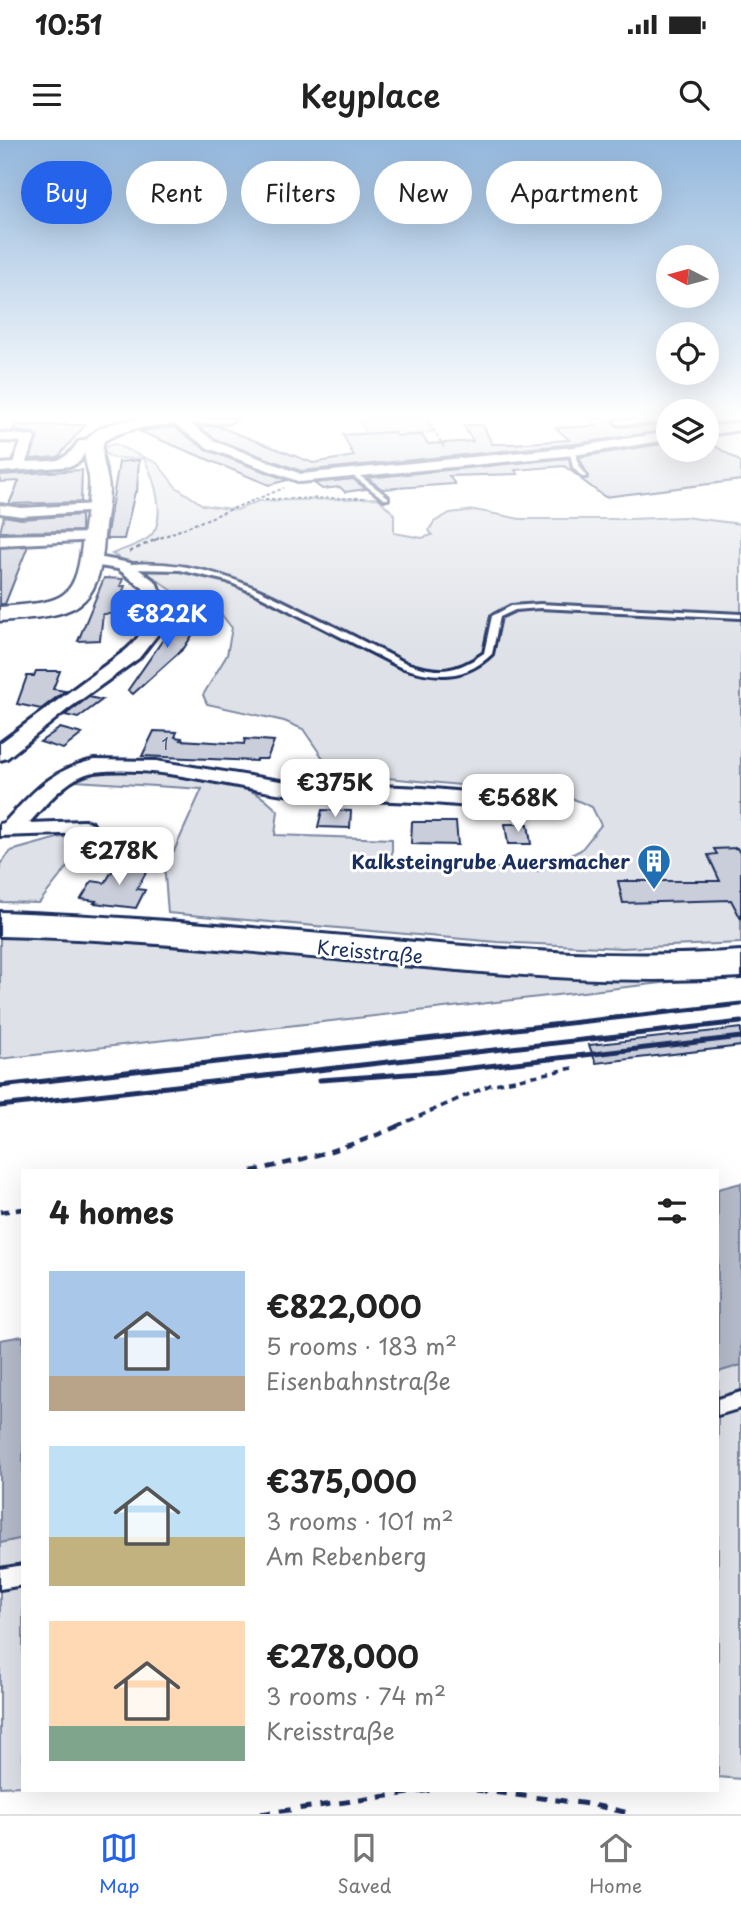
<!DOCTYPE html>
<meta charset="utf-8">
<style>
body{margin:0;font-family:"Playpen Sans",sans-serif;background:#f2f2f2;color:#222;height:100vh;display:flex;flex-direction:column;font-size:26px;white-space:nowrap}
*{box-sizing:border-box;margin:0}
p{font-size:23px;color:#767676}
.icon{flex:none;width:38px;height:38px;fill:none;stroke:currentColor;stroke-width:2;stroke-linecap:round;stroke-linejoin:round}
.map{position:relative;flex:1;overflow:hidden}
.side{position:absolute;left:21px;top:1029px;width:698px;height:623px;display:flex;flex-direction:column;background:#fff;border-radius:0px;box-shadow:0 7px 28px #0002}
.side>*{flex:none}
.guide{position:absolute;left:21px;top:21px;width:700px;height:63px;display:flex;gap:14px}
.needle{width:46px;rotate:276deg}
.controls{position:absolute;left:656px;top:105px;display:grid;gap:14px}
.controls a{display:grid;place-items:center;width:63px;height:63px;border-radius:50%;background:#fff;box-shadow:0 7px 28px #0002;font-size:35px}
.price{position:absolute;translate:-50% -60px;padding:0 16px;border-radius:14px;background:#fff;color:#222;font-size:23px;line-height:46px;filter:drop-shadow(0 2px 4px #0008)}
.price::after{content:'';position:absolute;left:50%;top:42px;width:21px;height:16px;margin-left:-10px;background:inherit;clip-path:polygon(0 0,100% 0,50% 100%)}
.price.selected{background:#2563eb;color:#fff}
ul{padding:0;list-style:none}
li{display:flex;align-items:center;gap:21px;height:175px;padding:0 28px}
li span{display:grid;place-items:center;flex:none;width:196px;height:140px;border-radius:0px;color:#555}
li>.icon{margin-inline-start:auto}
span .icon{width:84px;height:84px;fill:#fffc;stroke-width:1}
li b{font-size:30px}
h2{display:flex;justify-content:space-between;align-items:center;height:84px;padding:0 28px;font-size:30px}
.chip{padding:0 24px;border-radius:32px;background:#fff;box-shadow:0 7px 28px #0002;font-size:24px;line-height:63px}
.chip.selected{background:#2563eb;color:#fff}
.status{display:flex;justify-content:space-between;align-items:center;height:49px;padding:0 35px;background:#fff;direction:ltr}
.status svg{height:19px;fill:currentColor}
header{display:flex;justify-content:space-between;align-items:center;height:91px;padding:0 28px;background:#fff;font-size:32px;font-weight:600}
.tab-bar{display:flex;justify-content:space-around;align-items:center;height:98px;border-top:2px solid #e0e0e0;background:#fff;font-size:19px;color:#767676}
.tab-bar a{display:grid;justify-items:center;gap:4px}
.tab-bar .selected{color:#2563eb}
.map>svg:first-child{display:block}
.green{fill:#dee1e7;stroke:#7c88a2;stroke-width:2}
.water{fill:#b5bbca;stroke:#77839f;stroke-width:2}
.building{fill:#caceda;stroke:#1b2f5e;stroke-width:2}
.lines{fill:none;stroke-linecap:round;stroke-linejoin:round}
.lane-casing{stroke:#1b2f5e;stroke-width:6}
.street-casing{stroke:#1b2f5e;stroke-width:6}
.secondary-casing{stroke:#1b2f5e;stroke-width:5}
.primary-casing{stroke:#1b2f5e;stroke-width:6}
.path-far4{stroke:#1b2f5e;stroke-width:2;stroke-dasharray:3.5 2.5;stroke-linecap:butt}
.path-far3{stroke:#1b2f5e;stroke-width:2.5;stroke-dasharray:4.5 3.5;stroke-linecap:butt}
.path-far2{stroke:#1b2f5e;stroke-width:3.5;stroke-dasharray:7 5;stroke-linecap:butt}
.path-far1{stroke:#1b2f5e;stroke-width:4.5;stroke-dasharray:9 7;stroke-linecap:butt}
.path{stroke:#1b2f5e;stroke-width:5;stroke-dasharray:11 9;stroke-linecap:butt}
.lane{fill:#fff;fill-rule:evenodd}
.street{fill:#fff;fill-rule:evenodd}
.secondary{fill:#fff;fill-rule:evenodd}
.primary{fill:#fff;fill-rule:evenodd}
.rail{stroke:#1b2f5e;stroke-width:5}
.labels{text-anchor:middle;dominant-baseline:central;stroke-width:6;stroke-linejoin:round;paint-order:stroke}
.number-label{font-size:16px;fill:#47577d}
.poi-label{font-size:19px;font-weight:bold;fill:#1b2f5e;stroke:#fff;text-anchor:end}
.street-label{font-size:19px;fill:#1b2f5e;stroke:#fff}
</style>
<div class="status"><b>10:51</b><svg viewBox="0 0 49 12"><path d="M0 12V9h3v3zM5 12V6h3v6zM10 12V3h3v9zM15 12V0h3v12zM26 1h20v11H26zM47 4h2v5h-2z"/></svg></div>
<header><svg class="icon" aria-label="menu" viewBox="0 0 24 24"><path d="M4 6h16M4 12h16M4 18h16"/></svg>Keyplace<svg class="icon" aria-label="search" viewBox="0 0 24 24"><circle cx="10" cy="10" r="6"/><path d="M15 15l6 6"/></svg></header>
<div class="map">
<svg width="741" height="1674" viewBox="0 0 741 1674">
<rect width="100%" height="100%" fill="#fff"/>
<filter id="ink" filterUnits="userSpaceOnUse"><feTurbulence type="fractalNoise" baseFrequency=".0143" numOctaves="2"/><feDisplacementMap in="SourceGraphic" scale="14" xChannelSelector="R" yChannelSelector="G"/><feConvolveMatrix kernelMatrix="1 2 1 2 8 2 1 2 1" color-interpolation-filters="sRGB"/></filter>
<g filter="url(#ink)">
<g class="green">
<polygon points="358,278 425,278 433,292 369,299"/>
<path d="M114,304L157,323L176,347L203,365L237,370L258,361L378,358L394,374V393L422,398L432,395L429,390L434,382L450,373L475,370L520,379H630L684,377L741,384V803L622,808L497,802L168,773L164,723L76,716L39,763L0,762V724L11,711L61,697L120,701L174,711L202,649L75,641C81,638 88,633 95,632C132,625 223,637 257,654C265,658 272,666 278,671L275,695L392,699V722L539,731L581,710L601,685L592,667L565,655L356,635L325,621L303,589L284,581L207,564L203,555L227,515L232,488L214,465L181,457L148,433L112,414C123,409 139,405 148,398C169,382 154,337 144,319L113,318L106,314L103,307Z"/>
<polygon points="0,796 9,796 688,840 0,919"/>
<polygon points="741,1225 741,1639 718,1637 718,1232"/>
<polygon points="23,1398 23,1646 0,1647 0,1403"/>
</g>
<g class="water">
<polygon points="741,1043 741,1225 718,1232 718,1049"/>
<polygon points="23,1196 23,1398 0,1403 0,1200"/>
</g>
<g class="building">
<polygon points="588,278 616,278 613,283 618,287 668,285 668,290 574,304 301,331 217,300 198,286 217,286 313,323 354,316 343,295 394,292 396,296 422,295 428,304 473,301 463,285 483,285 492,304 512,304 569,300 556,288 596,286"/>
<polygon points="17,285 85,285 58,317 30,319 37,298 33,293 12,291"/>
<polygon points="174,287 207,310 287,340 269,345 139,291"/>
<polygon points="707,301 741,322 741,340 605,357 582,340 588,336 579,317 668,303 668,310 707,310"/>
<polygon points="569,318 571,329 578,336 564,326 515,330 518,334 449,336 455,344 382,349 367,338"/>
<polygon points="139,320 137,352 135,352 124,399 106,399 119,322"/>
<polygon points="82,330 81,362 9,364 19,341 0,342 0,335"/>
<polygon points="353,339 366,349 345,352 340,347 322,349 314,343"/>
<polygon points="81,375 81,391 0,392 4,376 21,379"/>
<polygon points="28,406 5,464 0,464 0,408"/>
<polygon points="104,438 123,439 120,446 125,446 114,474 103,474 100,500 78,501"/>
<polygon points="178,478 202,480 184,508 133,554 128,550"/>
<polygon points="36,531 60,531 53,549 65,551 41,569 17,564 27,536 34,536"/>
<polygon points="89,557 102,560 78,578 65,575"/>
<polygon points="60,588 82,594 63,609 40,602"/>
<polygon points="154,591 177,592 175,597 182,598 181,600 244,604 245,599 274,601 267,619 257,619 256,621 142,616"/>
<polygon points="322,670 351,671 350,688 318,687"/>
<polygon points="412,682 456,682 458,705 411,704"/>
<polygon points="505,684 528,684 531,704 508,704"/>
<polygon points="737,708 741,715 741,779 731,760 623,763 618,741 720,741 708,715 717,714 714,709"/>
<polygon points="117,723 149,727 137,749 145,750 136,768 94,763 96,761 81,759 92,741 105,743"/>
<polygon points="741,888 741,906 596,923 589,905"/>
</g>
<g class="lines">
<g class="lane-casing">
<g id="lane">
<polygon points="668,279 668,283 618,284 615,282 618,280"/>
<path d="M567,311C577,312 576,316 579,325C580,330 585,333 586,337H582L573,327L571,317Z"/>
<polygon points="352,333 356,333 388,357 388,359 384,359 352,335"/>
<path d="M122,425C196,417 252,445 315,477C346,492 376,508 406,523C438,534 456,533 484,513L492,476L511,466L540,464L741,474V478L540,468L515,470L500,477L492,514C464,541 435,538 400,527L261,456L227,441L180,430L125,429H122Z"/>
<polygon points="741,1252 741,1268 718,1275 718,1259"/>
<polygon points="23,1425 23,1445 0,1449 0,1429"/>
</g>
</g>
<g class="street-casing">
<g id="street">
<polygon points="174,278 182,278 216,302 301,334 574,307 668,292 668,300 574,315 300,342 208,308 174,284"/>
<polygon points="741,282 741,290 707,295 707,287"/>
<path d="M0,293L33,296L35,299L26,322C52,320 63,326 78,302L95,297L101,301L87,308L80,321L72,326L0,332V324L13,323L21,302L0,301Z"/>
<polygon points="97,364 102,365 102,371 21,376 0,373 0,365 21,368"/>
<polygon points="94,393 99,394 101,397 99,400 0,405 0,395"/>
<path d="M92,416L130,423L156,442L165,464L161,490L139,518L68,569L7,618L0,620V603L126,510C145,494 155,471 143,448L118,429L86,424L84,421L86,418Z"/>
<path d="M94,620L156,621L287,642L423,648L476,653L484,655L487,660L484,665L476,667C413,659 348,662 285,654C223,646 158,625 95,632C69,635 46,664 29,683L84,681L92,683L95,688L92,693L0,696V684L4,683C33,652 51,630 94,620Z"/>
</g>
</g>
<g class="secondary-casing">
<path id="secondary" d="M151,278H237L229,283C190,285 138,280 104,301C99,317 108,333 109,349C109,365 105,381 104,397C100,476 69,475 0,481V467C64,461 76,464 83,396C85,376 91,357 89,337C87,324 79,308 90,296C103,281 133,280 151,278Z"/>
</g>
<g class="primary-casing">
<path id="primary" d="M0,772C131,776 261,789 392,800C508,810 624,820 741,811V837C624,845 508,835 392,824C261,813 131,799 0,796Z"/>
</g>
<g class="path-far4">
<polyline points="428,278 445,310"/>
<polyline points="265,359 366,358"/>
<polyline points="155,400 284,348"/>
</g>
<polyline class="path-far3" points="129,412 159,398"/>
<polyline class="path-far2" points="397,986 490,945 573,928"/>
<g class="path-far1">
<path d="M252,1031C304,1020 353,1006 401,985"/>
<polyline points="0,1072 23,1069"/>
</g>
<g class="path">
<polyline points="476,1650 589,1664 633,1674"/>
<polyline points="260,1674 431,1650"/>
</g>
<use href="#lane" class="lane"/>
<use href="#street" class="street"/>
<use href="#secondary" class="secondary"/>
<use href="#primary" class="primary"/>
<g class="rail">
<polyline points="320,940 436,932 741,897"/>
<polyline points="0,946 741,864"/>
<polyline points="0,966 741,882"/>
</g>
</g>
</g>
<linearGradient id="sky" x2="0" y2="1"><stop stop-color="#93b7dc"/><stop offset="0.54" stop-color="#fff"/><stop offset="1" stop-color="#fff" stop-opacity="0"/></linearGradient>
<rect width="741" height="512" fill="url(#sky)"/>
<defs>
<g id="building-pin" transform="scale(1.75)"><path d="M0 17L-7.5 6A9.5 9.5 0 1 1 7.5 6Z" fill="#1f6fb2" stroke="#fff"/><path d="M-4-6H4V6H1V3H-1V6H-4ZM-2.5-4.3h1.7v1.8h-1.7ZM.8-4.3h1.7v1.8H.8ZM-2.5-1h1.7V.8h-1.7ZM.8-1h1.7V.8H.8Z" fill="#fff"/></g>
</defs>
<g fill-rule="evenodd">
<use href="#building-pin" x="654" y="721"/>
</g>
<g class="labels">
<g class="number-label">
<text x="165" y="603">1</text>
</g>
<g class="poi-label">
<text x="630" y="721">Kalksteingrube Auersmacher</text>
</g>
<g class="street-label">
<text transform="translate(370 811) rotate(5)">Kreisstraße</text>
</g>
</g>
</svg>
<div class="controls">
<a><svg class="needle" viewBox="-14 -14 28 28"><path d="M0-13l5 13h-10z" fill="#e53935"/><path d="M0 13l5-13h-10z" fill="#767676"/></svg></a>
<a><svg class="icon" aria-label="locate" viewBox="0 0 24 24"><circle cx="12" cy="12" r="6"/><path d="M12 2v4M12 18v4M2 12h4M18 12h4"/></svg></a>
<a><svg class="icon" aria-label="layers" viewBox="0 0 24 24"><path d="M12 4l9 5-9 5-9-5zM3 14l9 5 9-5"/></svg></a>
</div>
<b class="price selected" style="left:167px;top:510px">€822K</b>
<b class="price" style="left:335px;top:679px">€375K</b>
<b class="price" style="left:518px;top:694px">€568K</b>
<b class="price" style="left:119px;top:747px">€278K</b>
<div class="guide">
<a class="chip selected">Buy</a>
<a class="chip">Rent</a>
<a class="chip">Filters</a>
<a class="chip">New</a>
<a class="chip">Apartment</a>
</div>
<section class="side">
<h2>4 homes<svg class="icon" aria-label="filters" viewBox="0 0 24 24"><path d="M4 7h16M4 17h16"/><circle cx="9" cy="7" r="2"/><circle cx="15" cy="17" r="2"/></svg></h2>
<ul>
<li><span style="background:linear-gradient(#a9c7e8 75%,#b9a48a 0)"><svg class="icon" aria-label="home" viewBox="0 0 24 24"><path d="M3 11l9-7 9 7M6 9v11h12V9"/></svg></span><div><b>€822,000</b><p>5 rooms · 183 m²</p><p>Eisenbahnstraße</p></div></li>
<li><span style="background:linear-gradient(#bfe0f5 65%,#c2b280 0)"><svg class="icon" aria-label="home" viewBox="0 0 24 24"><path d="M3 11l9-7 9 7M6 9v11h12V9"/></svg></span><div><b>€375,000</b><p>3 rooms · 101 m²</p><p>Am Rebenberg</p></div></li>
<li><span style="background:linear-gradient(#ffd9b3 75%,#7fa58c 0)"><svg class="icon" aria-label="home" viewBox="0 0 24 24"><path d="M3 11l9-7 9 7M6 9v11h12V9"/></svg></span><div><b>€278,000</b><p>3 rooms · 74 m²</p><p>Kreisstraße</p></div></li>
</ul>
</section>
</div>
<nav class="tab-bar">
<a class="selected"><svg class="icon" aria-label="map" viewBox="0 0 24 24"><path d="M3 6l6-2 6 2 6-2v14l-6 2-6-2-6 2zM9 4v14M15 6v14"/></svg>Map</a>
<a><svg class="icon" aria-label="saved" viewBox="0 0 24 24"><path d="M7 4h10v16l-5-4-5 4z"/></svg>Saved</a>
<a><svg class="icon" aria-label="home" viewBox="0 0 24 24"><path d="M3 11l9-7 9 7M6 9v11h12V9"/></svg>Home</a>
</nav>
